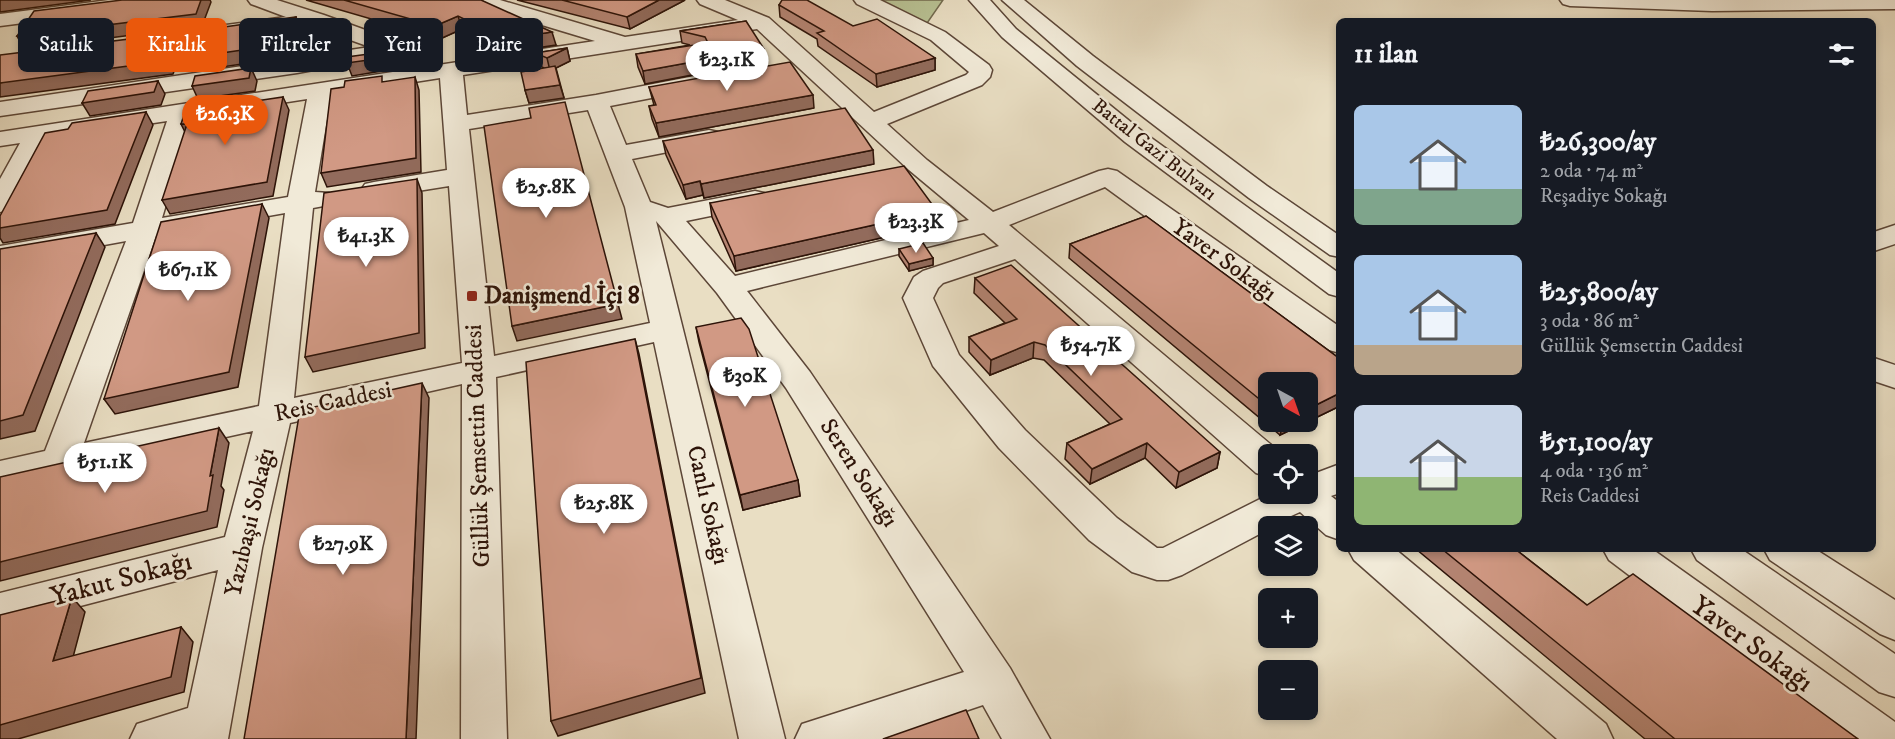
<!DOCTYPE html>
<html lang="tr">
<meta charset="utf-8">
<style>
body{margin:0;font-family:"IM FELL DW Pica",serif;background:#242831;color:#f1f3f6;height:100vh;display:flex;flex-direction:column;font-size:22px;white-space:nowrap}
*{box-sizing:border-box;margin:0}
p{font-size:20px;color:#9ea1a6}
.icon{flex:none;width:33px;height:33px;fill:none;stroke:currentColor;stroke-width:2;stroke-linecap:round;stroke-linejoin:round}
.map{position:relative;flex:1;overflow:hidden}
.panel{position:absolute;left:1336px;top:18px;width:540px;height:534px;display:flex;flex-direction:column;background:#171b24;border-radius:9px;box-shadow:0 3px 9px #0003}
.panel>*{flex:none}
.guide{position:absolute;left:18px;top:18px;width:570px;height:54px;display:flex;gap:12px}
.needle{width:39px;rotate:140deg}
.fabs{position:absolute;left:1258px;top:372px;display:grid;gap:12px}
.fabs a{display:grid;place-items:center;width:60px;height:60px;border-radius:9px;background:#171b24;box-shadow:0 3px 9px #0003;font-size:30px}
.price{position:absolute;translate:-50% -51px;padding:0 14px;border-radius:21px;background:#fff;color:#222;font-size:20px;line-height:39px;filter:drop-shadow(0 2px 3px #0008)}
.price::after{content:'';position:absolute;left:50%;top:36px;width:18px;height:14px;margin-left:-9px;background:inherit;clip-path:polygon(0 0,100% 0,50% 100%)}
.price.current{background:#ea580c;color:#fff}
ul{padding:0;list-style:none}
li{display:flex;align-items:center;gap:18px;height:150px;padding:0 18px}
li span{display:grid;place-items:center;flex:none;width:168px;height:120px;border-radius:9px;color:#555}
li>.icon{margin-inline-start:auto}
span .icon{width:72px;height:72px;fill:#fffc;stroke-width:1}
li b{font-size:26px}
h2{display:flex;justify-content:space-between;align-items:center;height:72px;padding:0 18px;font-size:26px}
.tag{padding:0 21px;border-radius:9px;background:#171b24;box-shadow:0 3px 9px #0003;font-size:21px;line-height:54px}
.tag.current{background:#ea580c;color:#fff}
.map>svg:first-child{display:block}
.green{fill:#b8c193;stroke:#726a4e;stroke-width:1.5}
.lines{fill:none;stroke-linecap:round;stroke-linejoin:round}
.minor-casing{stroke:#5c4637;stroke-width:3}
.minor{fill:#f1ead8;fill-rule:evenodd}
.wall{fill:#b48472;stroke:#2d1308;stroke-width:1.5;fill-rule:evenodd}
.shaded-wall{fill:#926b5c;stroke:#2d1308;stroke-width:1.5}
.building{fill:#d19984;stroke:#2d1308;stroke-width:1.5}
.poi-dot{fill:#8f2418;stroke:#f1ead8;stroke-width:2}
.labels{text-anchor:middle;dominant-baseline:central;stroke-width:5;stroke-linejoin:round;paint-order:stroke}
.far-street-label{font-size:20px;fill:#2d1308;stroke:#f1ead8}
.street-label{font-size:24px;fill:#2d1308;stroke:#f1ead8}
.poi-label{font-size:24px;font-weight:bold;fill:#2d1308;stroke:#f1ead8;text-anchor:start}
.near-street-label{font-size:28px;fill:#2d1308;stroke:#f1ead8}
</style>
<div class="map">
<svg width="1895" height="739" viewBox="0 0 1895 739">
<rect width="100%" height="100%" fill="#e9dec3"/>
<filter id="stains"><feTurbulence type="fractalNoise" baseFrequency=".00333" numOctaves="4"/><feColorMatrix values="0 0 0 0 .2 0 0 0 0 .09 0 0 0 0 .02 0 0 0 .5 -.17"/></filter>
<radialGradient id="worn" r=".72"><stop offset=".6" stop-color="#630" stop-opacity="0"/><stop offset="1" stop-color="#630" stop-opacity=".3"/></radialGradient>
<polygon class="green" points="875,0 943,0 925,26"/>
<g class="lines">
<g class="minor-casing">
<g id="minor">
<polygon points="109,0 166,0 163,4 156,6 0,26 0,14"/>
<polygon points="248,0 277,0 324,15 404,44 407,49 404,54 396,55 297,73 0,116 0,102 370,47 311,26 136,49 128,48 125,43 128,38 136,37 286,17 251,4"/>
<path d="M469,0H500L625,37L738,20L700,4L697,0H725L769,18L874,112L966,75L969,72L931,40L857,4L854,0H880L945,32L989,65L992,70L990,77L982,85L887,124L927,160L993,212L1099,171L1108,169L1117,171L1340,327V353L1329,350L1105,187L1009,225L1282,454H1269V477L1256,473L1015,259L943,283L938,288L933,298L959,355L1025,430L1117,518L1157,548H1163L1270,494H1308V476L1340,464V493L1331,496L1340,503V540L1326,535L1300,512L1269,526V529L1182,575L1168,580H1157L1132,572L1089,540L999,448L933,366L903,298L914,277L923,271L999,246L984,233L747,291L810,372L1010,668L1050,739H1002L983,705L882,739H795L802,724L964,672L786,388L717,293L656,221L785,739H739L654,342L496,377L507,739H461L462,384L290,423L262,548L228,739H130L137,724L188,708L218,570L0,627V593L225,537L253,431L0,487V461L45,451L126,241L0,264V246L133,223L167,121L47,139L14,204L10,210L0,212V179L20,143L0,146V132L595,41L472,4ZM757,29L909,170L969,220L735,276L686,221L764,205L768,199L764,193L755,191L668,208L650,202L632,159L709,144L718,142L721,137L718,132L709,130L626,145L610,106L703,88L706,83L703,78L695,76L596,95L467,115L463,75ZM440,78L447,170L374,182L365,184L361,190L365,196L374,198L449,186L462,363L294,398L313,208L329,205L333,199L329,193L315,192L331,95ZM307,99L288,197L162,218L192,117ZM588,110L625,207L650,323L494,356L469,129ZM285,213L259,406L84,443L156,236Z"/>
<polygon points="969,0 990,0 1016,29 1143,132 1340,274 1340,297 1329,294 1125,142 1002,37"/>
<polygon points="1002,0 1024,0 1093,56 1267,186 1340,236 1340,257 1330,255 1249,198 1077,66"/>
<polygon points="1560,0 1895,0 1895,9 1712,11 1570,6 1563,4"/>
<polygon points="1895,225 1895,244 1874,251 1874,232"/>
<polygon points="1874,358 1895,365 1895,388 1874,381"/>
<polygon points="1348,549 1395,549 1606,724 1613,739 1557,739 1354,560"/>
<polygon points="1603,549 1652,549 1895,722 1895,739 1846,739 1609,560"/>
<polygon points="1691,549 1741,549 1895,654 1895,697 1879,692 1697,560"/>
<polygon points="1764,549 1815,549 1895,600 1895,640 1880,634 1770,560"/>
</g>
</g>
<use href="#minor" class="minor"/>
</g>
<g class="wall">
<polygon points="306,0 481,0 556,45 510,52 462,29 440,39"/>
<polygon points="517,0 685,0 630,29"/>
<polygon points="779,5 853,26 935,58 935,70 877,87 818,46 817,39 780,17"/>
<polygon points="746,21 766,61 645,84 638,67 636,54 690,45 682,43 680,31"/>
<polygon points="567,48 570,61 556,68 564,98 529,103 525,90 544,68 538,65 535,53"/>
<polygon points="649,87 814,108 659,137 652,119 649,106 654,105"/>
<polygon points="663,141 874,164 704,198 703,195 686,199 666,155"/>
<polygon points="710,203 938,225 736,271 712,217"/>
<path d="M1146,216L1340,359V406L1280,435L1069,258L1070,244ZM1269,382H1308V422H1269Z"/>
<polygon points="899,249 933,258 933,265 909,271 899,256"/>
<polygon points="975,278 1220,452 1217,468 1176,488 1145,458 1090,484 1065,459 1067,443 1110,424 1044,360 1033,358 990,375 969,352 969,337 1005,323 974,293"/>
<polygon points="696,327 798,480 800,496 743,510 699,342"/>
<polygon points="1416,549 1515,549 1587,605 1858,739 1645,739"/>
</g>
<g class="shaded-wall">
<polygon points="0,0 91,0 0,12"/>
<polygon points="201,0 210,0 211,2 202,26 24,49 17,36"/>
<polygon points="659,0 685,0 630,29 627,17"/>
<polygon points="458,16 462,29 440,39 435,26"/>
<polygon points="296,17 301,30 296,56 208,69 201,56"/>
<polygon points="552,32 556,45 510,52 506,39"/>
<polygon points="178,33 184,45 173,74 0,97 0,83"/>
<polygon points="567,48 570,61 550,71 547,58"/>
<polygon points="764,49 766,61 645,84 643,71"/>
<polygon points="383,52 388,65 388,70 352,76 347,63"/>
<polygon points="935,58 935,70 877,87 876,74"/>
<polygon points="251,68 257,81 255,91 198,99 192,86"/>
<polygon points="415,77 419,90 421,172 327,187 321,173"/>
<polygon points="158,81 165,94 161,105 90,116 82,103"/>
<polygon points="560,85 564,98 529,103 525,90"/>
<polygon points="813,95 814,108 659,137 656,123"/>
<polygon points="283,97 289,110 273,196 170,214 162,200"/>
<polygon points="146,112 153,125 115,224 3,243 0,238 0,228"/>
<polygon points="181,124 187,124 188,138"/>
<polygon points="873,150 874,164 704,198 701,184"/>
<polygon points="417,179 422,193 425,348 313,372 305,357"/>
<polygon points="700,181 703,195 686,199 683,185"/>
<polygon points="262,204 269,218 238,387 115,414 104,399"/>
<polygon points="937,211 938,225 736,271 734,256"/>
<polygon points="96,233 105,247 35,431 0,439 0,421"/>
<polygon points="933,258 933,265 909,271 909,264"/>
<polygon points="618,304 622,319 517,341 512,326"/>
<polygon points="635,339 639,354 705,693 558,736 551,721"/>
<polygon points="1034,342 1033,358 990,375 991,360"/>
<polygon points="422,383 429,398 416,739 406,739"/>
<polygon points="1340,393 1340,406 1280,435 1284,422 1308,422 1308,409"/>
<polygon points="219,428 229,443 221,486 224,490 217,527 0,581 0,562 210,476"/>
<polygon points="1147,443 1145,458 1090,484 1092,469"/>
<polygon points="1220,452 1217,468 1176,488 1179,472"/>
<polygon points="798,480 800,496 743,510 740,495"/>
<polygon points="72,597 85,612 68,676 53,661"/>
<polygon points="181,627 193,642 184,692 18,739 0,739 0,725"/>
</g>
<g class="building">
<polygon points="122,0 201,0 196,14 17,36 34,11"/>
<polygon points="344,0 481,0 552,32 506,39 458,16 435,26"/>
<polygon points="562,0 659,0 627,17"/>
<polygon points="782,0 807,0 853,26 877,19 935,58 876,74 817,33 824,31 779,5"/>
<polygon points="296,17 291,43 201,56 210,29"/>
<polygon points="746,21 764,49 643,71 636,54 708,43 705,37 680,31"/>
<polygon points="178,33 166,61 0,83 0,55"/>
<polygon points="567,48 547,58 535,53"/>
<polygon points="383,52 383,58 347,63 347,57"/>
<polygon points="790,62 813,95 656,123 649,106 656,105 649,87"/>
<polygon points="555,66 560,85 525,90 521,72"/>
<polygon points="251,68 249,78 192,86 195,76"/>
<polygon points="382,76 382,82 415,77 416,158 321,173 331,89 344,87 345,81"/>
<polygon points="158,81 154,92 82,103 88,91"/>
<polygon points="244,97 242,103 283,97 267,182 162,200 187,124 181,124 187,106"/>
<polygon points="565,102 618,304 512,326 484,126 531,118 529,108"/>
<polygon points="845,108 873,150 701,184 700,181 683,185 663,141"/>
<polygon points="146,112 107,210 0,228 0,216 45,133 68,129 72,123"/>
<polygon points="904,166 937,211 734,256 710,203"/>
<polygon points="417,179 419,333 305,357 324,193"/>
<polygon points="262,204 229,372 104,399 161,222"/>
<polygon points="1146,216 1340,359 1340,393 1308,409 1308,382 1269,382 1269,407 1070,244"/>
<polygon points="96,233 23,415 0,421 0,249"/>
<polygon points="923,243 933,258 909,264 899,249"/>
<polygon points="1011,265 1220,452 1179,472 1147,443 1092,469 1067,443 1122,419 1045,345 1034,342 991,360 969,337 1017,319 975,278"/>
<polygon points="741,318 749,329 798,480 740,495 696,327"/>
<polygon points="635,339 701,678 551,721 526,362"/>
<polygon points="422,383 406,739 244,739 300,410"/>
<polygon points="219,428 210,476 213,475 207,511 0,562 0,477"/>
<polygon points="1442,549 1515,549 1587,605 1633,574 1858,739 1675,739"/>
<polygon points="72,597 53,661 181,627 171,677 0,725 0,615"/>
<polygon points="966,710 979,739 883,739"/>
</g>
<rect class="poi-dot" x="466" y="290" width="12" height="12" rx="3"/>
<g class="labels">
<g class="far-street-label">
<text transform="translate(1154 150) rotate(38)">Battal Gazi Bulvarı</text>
</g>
<g class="street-label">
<text transform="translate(1224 260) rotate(36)">Yaver Sokağı</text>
<text transform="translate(333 402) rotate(-12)">Reis Caddesi</text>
<text transform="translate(478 446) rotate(-92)">Güllük Şemsettin Caddesi</text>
<text transform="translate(859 473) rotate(57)">Seren Sokağı</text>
<text transform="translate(708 505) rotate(77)">Canlı Sokağı</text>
<text transform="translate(250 522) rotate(-77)">Yazıbaşıi Sokağı</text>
</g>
<g class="poi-label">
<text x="484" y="296">Danişmend İçi 8</text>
</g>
<g class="near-street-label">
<text transform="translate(121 579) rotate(-15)">Yakut Sokağı</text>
<text transform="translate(1752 644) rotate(36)">Yaver Sokağı</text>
</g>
</g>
<rect width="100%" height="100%" filter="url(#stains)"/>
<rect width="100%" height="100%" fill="url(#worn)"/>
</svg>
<div class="fabs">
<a><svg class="needle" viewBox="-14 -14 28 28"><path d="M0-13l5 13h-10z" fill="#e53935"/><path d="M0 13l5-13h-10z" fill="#9ea1a6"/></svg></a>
<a><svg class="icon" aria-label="locate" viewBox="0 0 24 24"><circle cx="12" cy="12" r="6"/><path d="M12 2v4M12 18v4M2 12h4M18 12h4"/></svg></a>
<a><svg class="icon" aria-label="layers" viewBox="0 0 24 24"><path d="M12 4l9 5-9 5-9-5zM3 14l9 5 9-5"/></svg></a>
<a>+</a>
<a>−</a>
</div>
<b class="price" style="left:727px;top:92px">₺23.1K</b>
<b class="price current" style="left:225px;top:146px">₺26.3K</b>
<b class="price" style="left:546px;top:219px">₺25.8K</b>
<b class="price" style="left:916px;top:254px">₺23.3K</b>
<b class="price" style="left:366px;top:268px">₺41.3K</b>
<b class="price" style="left:188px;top:302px">₺67.1K</b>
<b class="price" style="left:1091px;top:377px">₺54.7K</b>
<b class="price" style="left:745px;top:408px">₺30K</b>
<b class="price" style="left:105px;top:494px">₺51.1K</b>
<b class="price" style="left:604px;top:535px">₺25.8K</b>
<b class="price" style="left:343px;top:576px">₺27.9K</b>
<div class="guide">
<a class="tag">Satılık</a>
<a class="tag current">Kiralık</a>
<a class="tag">Filtreler</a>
<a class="tag">Yeni</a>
<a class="tag">Daire</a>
</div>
<section class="panel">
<h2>11 ilan<svg class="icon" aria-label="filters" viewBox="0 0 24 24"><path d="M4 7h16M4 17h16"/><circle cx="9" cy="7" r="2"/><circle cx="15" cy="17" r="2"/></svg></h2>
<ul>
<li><span style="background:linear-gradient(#a9c7e8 70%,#7fa58c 0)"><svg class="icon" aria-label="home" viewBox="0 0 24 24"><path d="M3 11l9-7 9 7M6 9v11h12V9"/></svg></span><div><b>₺26,300/ay</b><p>2 oda · 74 m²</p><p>Reşadiye Sokağı</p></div></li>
<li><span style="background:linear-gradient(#a9c7e8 75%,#b9a48a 0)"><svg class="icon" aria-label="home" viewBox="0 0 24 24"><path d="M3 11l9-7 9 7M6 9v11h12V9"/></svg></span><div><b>₺25,800/ay</b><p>3 oda · 86 m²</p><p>Güllük Şemsettin Caddesi</p></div></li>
<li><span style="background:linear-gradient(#c9d6e8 60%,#8fb573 0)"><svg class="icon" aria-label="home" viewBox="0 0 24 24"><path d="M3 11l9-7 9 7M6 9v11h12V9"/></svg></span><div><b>₺51,100/ay</b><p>4 oda · 136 m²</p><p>Reis Caddesi</p></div></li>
</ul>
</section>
</div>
